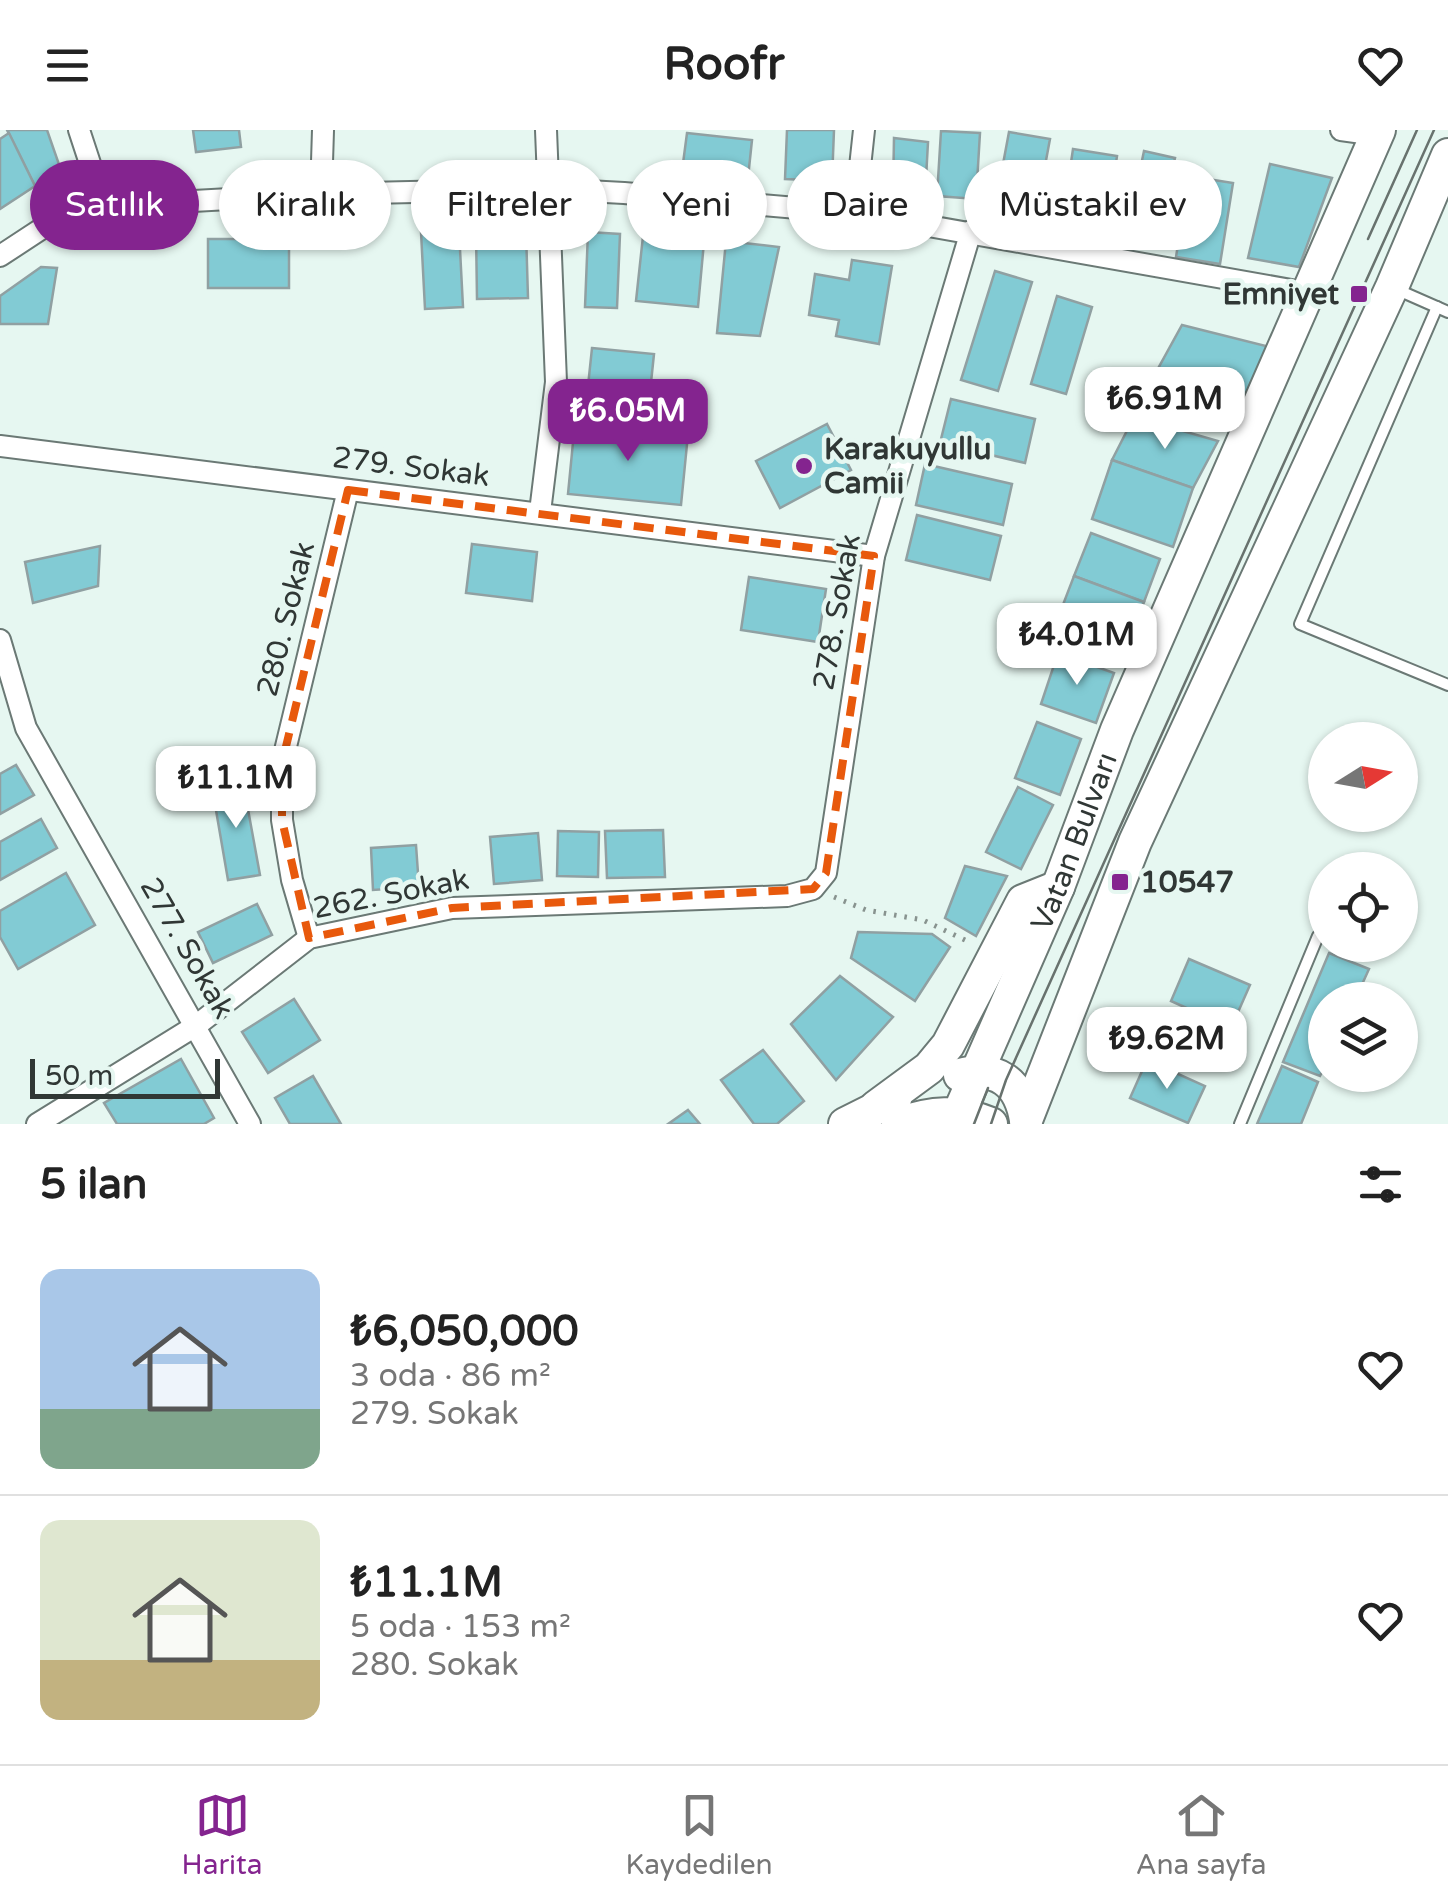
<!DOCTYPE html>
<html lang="tr">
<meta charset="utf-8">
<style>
body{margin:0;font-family:"Varela Round",sans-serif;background:#f2f2f2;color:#222;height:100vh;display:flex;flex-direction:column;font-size:38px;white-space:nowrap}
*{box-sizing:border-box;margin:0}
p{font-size:32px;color:#767676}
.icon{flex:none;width:55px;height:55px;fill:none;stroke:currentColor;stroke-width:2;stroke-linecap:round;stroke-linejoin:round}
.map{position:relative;height:994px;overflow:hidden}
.panel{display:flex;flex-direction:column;background:#fff;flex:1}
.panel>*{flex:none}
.guide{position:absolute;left:30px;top:30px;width:1390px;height:90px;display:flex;gap:20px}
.needle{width:65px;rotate:79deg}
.tools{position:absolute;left:1308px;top:592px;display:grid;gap:20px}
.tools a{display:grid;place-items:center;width:110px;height:110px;border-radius:50%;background:#fff;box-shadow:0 2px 8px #0004;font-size:50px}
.scale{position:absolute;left:30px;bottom:25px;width:190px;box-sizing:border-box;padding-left:10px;border:5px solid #303735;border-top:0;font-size:28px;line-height:35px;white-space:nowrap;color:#303735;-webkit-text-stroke:8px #e6f7f1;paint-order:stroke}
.price{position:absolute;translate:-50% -85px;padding:0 22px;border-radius:20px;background:#fff;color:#222;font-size:32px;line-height:65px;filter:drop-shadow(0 2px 5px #0008)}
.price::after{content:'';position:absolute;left:50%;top:60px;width:30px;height:22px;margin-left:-15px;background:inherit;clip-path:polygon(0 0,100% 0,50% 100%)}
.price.current{background:#84248f;color:#fff}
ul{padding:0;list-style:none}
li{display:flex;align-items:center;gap:30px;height:250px;padding:0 40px}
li+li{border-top:2px solid #e0e0e0}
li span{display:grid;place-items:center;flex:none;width:280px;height:200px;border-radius:20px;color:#555}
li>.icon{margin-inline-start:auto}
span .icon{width:120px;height:120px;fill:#fffc;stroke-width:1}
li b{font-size:42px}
h2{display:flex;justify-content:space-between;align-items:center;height:120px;padding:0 40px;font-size:42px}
.chip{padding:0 35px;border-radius:45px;background:#fff;box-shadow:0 2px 8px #0004;font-size:35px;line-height:90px}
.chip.current{background:#84248f;color:#fff}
header{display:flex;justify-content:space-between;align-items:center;height:130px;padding:0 40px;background:#fff;font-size:45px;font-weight:800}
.dock{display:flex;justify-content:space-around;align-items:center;height:140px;border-top:2px solid #e0e0e0;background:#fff;font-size:28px;color:#767676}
.dock a{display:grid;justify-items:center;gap:5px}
.dock .current{color:#84248f}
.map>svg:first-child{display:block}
.building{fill:#82cbd4;stroke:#90a0a2;stroke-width:2.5}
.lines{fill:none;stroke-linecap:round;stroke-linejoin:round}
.service-casing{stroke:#6b7975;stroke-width:14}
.minor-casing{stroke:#6b7975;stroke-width:24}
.primary-casing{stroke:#6b7975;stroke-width:36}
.path{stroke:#88938f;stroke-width:5;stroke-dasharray:2.5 8;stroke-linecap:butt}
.service{stroke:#fff;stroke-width:10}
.minor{stroke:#fff;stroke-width:20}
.primary{stroke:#fff;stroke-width:32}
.tram{stroke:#68726e;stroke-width:2.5}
.marked{fill:none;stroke:#e8590c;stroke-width:8;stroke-dasharray:20 12;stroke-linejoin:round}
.poi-dot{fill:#84248f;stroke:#e6f7f1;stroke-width:4}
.labels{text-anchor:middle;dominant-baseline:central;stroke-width:9;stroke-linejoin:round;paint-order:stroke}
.poi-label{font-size:30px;font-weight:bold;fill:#303735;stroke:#e6f7f1;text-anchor:start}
.street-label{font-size:30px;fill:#303735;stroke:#e6f7f1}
</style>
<header><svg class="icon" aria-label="menu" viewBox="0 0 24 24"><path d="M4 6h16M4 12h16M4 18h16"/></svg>Roofr<svg class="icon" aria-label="heart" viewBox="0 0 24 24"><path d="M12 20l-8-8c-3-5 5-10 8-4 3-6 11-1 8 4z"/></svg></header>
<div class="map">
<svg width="1448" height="994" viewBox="0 0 1448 994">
<rect width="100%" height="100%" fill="#e6f7f1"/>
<g class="building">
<polygon points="7,0 47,0 62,43 35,56"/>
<polygon points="193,0 239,0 241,17 196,22"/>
<polygon points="787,0 834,0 832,51 785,49"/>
<polygon points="941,1 980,3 976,69 937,66"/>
<polygon points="1009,2 1050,9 1036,84 995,77"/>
<polygon points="9,3 35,56 0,79 0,9"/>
<polygon points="687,3 752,10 748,48 682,41"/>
<polygon points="894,8 928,12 925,67 893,62"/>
<polygon points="1073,19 1117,26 1105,107 1061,100"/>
<polygon points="1144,21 1175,28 1155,118 1125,111"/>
<polygon points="1270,34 1332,48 1299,137 1248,128"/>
<polygon points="1189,46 1233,53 1220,134 1176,127"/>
<polygon points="459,100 463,177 425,179 421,102"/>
<polygon points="526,101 528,168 477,169 476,102"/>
<polygon points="588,102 620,104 617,178 585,177"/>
<polygon points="643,106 704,112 698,177 636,171"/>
<rect x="208" y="109" width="81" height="49"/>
<polygon points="726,111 779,117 760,206 717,203"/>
<polygon points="852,130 892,136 879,214 836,206 839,190 809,185 815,144 849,150"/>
<polygon points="41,137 57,138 48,194 0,194 0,166"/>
<polygon points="995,141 1032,152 998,261 961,250"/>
<polygon points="1057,166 1092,177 1066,264 1031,254"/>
<polygon points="1182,195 1270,217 1232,296 1138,275"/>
<polygon points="592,218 654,224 648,281 586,275"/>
<polygon points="951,269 1035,289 1025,333 940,313"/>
<polygon points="1134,287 1218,311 1193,358 1112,330"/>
<polygon points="575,292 688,304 681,375 568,364"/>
<polygon points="827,294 851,340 780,378 756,331"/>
<polygon points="1112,330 1193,358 1173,417 1092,389"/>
<polygon points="925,334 1012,354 1003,395 916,375"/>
<polygon points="917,385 1001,406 990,450 906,430"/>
<polygon points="1091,403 1160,429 1144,472 1074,446"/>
<polygon points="472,414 537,422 532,471 466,463"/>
<polygon points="100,416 98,456 33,473 25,432"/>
<polygon points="1074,446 1144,472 1122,532 1051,506"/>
<polygon points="749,447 826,459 818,512 741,500"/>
<polygon points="1058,523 1114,543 1096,593 1041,574"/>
<polygon points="1037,592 1081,609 1060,665 1015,648"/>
<polygon points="16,635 34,665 0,684 0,644"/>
<polygon points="243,652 260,745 228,750 212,657"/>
<polygon points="1018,657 1053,675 1021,739 986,722"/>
<polygon points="41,689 57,718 0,750 0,712"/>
<polygon points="663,700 665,747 607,748 605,701"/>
<polygon points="558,701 599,702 598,747 557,746"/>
<polygon points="538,703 542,750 494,754 490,707"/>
<polygon points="416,715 419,757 373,760 371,718"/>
<polygon points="965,736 1007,746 976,806 945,788"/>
<polygon points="66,743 95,795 18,839 0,807 0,781"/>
<polygon points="257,774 272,805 213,833 198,802"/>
<polygon points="858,802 932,804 950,817 915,871 851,828"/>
<polygon points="1329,823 1369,839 1355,870 1325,870 1325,936 1320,946 1283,932"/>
<polygon points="1189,829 1250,855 1231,898 1171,871"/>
<polygon points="840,846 893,887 836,950 791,894"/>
<polygon points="294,869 320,910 268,943 242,902"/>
<polygon points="763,920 804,971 777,994 754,994 721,950"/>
<polygon points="181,929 214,988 204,994 117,994 104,973"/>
<polygon points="1147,930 1205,956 1188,993 1130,968"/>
<polygon points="1282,936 1318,952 1301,994 1257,994"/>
<polygon points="313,946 341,994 290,994 275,968"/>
<polygon points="688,980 700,994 668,994"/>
</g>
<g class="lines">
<g class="service-casing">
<g id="service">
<polyline points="1398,160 1448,182"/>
<polyline points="1437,177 1300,494 1448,555"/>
<polyline points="1240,994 1318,806"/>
</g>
</g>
<g class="minor-casing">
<g id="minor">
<polyline points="79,0 104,76"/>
<polyline points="1341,0 1377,5"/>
<polyline points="321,64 323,0"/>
<polyline points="855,83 864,0"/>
<polyline points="0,126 67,82 104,76 321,64 550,59 624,63 855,83 1308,163"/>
<polyline points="0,316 874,426"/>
<polyline points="540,382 556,252 546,0"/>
<polyline points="0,510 26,598 250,994"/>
<polyline points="309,808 292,750 282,690 282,633 348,360"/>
<polyline points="37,994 197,895 309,808 452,778 787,766 813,759 826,743 874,426 971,101"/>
</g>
</g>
<g class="primary-casing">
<g id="primary">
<path d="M960,945C998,935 1020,953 1026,990"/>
<polyline points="876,977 929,938 948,915 1023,771 1058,757"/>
<path id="s1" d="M959,983L1058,757L1117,600L1379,0"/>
<polyline points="1026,990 1135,712 1392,157 1448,25"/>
<polyline points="845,994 895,969"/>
<path d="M898,994C932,982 957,980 991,994"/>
</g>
</g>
<polyline class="path" points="834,767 866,780 923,790 969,812"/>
<use href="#service" class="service"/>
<use href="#minor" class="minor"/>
<use href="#primary" class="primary"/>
<g class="tram">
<polyline points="1368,109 1417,0"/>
<polyline points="974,994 988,958"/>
<polyline points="991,994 1006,950 1434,0"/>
</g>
</g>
<path class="marked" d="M348,360L874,426L826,743L813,759L452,778L309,808L282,690V633Z"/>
<g class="poi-dot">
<rect x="1349" y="154" width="20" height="20" rx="5"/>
<circle cx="804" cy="336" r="10"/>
<rect x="1110" y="742" width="20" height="20" rx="5"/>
</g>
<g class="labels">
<g class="poi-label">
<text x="1339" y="164" text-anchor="end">Emniyet</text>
<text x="824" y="319">Karakuyullu<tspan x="824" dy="34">Camii</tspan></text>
<text x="1140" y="752">10547</text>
</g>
<g class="street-label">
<text transform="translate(411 337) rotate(7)">279. Sokak</text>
<text transform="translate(837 482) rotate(-80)">278. Sokak</text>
<text transform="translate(286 489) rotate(-76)">280. Sokak</text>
<text stroke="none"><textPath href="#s1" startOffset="295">Vatan Bulvarı</textPath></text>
<text transform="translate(391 764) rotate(-11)">262. Sokak</text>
<text transform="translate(187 818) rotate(60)">277. Sokak</text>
</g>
</g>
</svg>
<div class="tools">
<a><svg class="needle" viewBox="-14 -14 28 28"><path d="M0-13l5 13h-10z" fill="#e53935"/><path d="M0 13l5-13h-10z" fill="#767676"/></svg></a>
<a><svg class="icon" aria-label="locate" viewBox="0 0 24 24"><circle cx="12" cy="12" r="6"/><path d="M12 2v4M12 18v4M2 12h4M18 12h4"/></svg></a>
<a><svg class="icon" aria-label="layers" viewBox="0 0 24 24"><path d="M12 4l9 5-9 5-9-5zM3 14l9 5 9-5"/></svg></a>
</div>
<div class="scale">50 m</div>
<b class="price" style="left:1165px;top:322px">₺6.91M</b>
<b class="price current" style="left:628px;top:334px">₺6.05M</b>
<b class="price" style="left:1077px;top:558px">₺4.01M</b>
<b class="price" style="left:236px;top:701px">₺11.1M</b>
<b class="price" style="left:1167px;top:962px">₺9.62M</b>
<div class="guide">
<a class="chip current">Satılık</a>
<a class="chip">Kiralık</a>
<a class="chip">Filtreler</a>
<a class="chip">Yeni</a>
<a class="chip">Daire</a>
<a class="chip">Müstakil ev</a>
</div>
</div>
<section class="panel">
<h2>5 ilan<svg class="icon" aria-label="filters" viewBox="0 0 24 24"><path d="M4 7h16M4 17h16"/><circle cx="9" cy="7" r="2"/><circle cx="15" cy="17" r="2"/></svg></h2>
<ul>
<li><span style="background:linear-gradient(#a9c7e8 70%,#7fa58c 0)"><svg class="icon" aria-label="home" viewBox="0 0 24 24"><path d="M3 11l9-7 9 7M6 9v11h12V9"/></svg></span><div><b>₺6,050,000</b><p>3 oda · 86 m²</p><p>279. Sokak</p></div><svg class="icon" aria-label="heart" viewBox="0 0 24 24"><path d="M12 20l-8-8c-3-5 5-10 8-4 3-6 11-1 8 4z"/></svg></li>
<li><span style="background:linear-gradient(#dfe7d0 70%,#c2b280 0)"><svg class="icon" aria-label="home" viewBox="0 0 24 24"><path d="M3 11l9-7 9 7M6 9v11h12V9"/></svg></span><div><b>₺11.1M</b><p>5 oda · 153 m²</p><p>280. Sokak</p></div><svg class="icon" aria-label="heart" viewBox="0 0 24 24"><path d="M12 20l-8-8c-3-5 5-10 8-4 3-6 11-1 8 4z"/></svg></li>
</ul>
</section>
<nav class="dock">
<a class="current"><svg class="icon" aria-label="map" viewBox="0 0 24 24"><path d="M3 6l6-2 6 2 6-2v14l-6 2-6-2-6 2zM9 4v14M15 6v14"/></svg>Harita</a>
<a><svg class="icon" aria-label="saved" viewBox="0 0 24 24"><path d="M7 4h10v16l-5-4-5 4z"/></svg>Kaydedilen</a>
<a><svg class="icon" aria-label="home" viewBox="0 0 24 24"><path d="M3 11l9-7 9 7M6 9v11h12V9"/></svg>Ana sayfa</a>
</nav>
